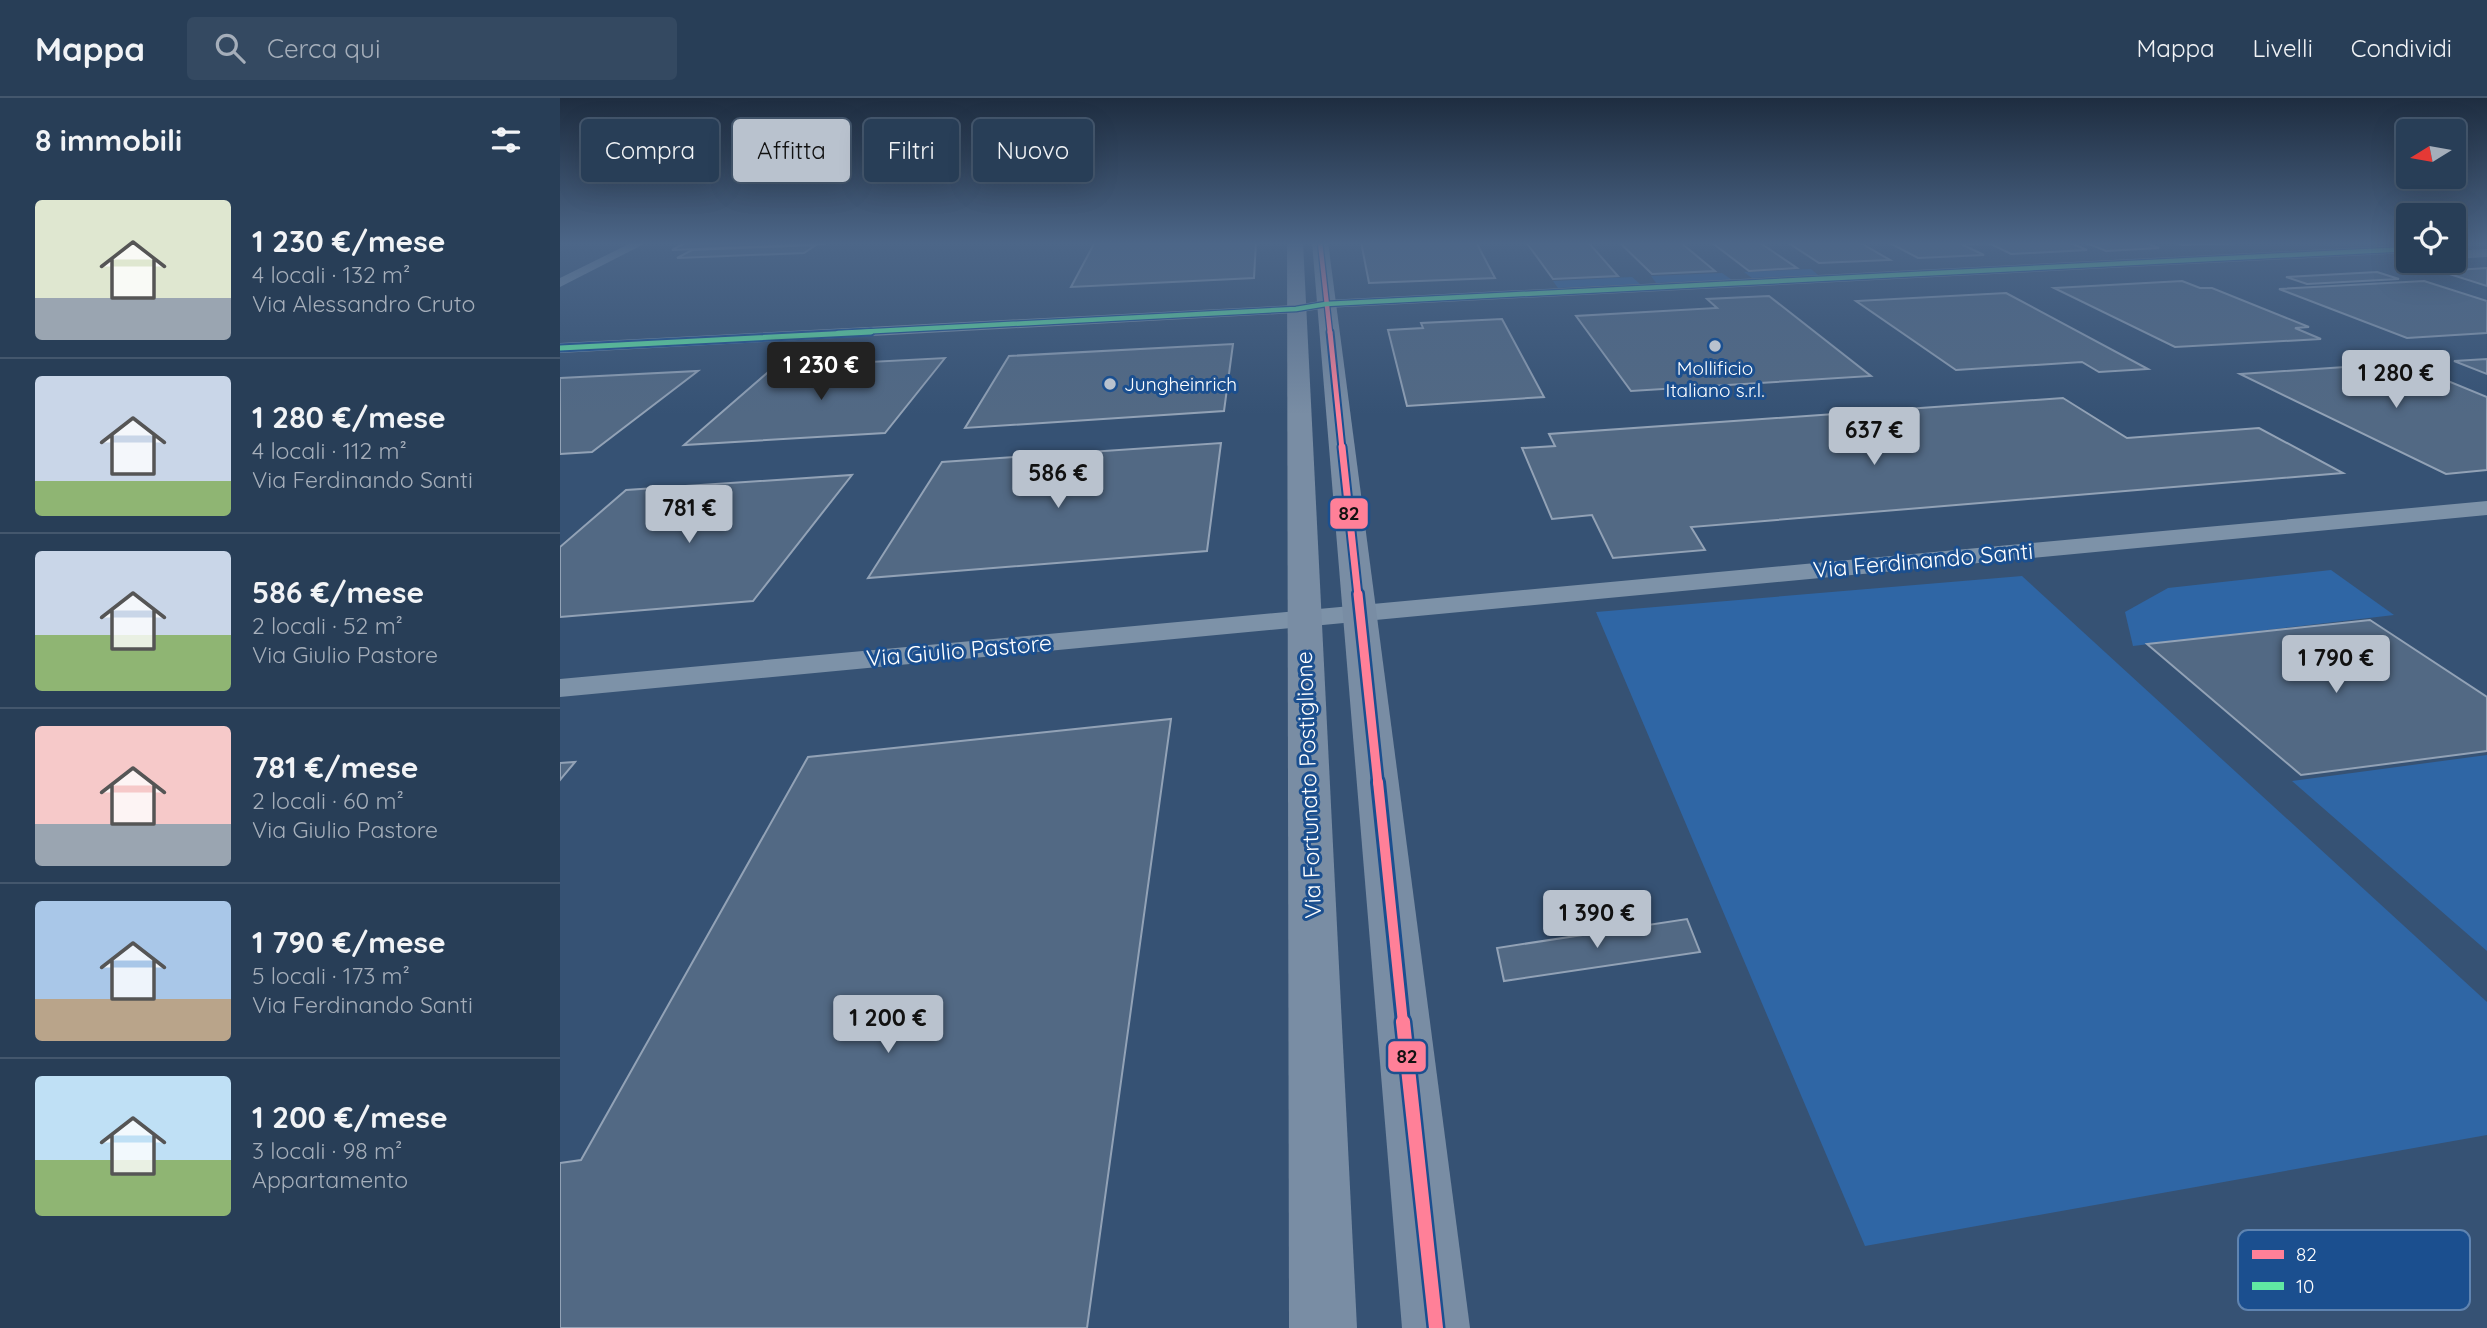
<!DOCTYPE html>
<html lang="it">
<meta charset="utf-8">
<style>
body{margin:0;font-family:Quicksand,sans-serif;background:#344961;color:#f1f3f6;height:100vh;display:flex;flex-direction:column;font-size:26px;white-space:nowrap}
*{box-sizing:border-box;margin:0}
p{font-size:23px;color:#a5aeba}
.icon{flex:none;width:38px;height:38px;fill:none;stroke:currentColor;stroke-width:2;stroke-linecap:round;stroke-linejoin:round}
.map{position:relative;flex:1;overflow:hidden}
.side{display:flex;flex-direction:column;background:#283e57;width:560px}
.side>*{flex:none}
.guide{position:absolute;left:21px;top:21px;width:665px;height:63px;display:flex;gap:14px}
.needle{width:46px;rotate:259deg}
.controls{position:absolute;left:1836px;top:21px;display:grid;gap:14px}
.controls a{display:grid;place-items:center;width:70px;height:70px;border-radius:7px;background:#283e57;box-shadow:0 7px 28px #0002,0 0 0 2px #44576d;font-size:35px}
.price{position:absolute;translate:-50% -60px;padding:0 16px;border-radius:7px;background:#b9c2ce;color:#111;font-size:23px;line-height:46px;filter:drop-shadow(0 2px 4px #0008)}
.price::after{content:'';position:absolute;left:50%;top:42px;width:21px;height:16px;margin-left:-10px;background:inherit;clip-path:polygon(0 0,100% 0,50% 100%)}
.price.current{background:#222;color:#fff}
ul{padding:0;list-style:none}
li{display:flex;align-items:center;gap:21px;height:175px;padding:0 35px}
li+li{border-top:2px solid #44576d}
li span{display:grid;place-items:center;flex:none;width:196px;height:140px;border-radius:7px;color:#555}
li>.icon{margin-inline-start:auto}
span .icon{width:84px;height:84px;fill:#fffc;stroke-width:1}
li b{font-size:30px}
h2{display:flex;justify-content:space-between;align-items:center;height:84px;padding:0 35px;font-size:30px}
.chip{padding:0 24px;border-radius:7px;background:#283e57;box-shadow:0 7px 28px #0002,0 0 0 2px #44576d;font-size:24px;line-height:63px}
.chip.current{background:#b9c2ce;color:#111}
header{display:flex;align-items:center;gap:42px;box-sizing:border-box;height:98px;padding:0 35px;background:#283e57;border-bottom:2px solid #44576d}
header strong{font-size:33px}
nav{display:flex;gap:38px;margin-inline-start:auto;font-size:24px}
.search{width:490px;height:63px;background:#344961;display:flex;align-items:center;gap:18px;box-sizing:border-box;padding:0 24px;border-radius:7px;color:#a5aeba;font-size:26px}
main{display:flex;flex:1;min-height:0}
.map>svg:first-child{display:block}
.green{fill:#2f66a5}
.building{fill:#526984;stroke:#92a2b6;stroke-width:2}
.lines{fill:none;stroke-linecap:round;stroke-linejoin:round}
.street{fill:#7d92a8;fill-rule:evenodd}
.secondary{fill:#798da4;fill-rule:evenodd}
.bus-1-far5-casing{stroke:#1b4f8f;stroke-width:7}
.bus-1-far4-casing{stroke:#1b4f8f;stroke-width:9}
.bus-1-far3-casing{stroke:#1b4f8f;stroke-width:11}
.bus-1-far2-casing{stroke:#1b4f8f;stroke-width:14}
.bus-1-far1-casing{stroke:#1b4f8f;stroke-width:16}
.bus-1-casing{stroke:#1b4f8f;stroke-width:19}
.bus-2-far1-casing{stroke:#1b4f8f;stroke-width:7}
.bus-2-casing{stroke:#1b4f8f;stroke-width:9}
.bus-1-far5{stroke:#ff8098;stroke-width:4.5}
.bus-1-far4{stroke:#ff8098;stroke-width:5}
.bus-1-far3{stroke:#ff8098;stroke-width:7}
.bus-1-far2{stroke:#ff8098;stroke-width:9}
.bus-1-far1{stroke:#ff8098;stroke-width:10}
.bus-1{stroke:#ff8098;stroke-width:14}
.bus-2-far1{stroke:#60e9a3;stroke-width:4.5}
.bus-2{stroke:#60e9a3;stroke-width:5}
.poi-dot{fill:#b9c2ce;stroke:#1b4f8f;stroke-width:2.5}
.labels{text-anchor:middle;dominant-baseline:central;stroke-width:6;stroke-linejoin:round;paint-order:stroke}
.far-poi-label{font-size:19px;fill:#fff;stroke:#1b4f8f}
.street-label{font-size:23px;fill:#fff;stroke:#1b4f8f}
.key{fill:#1b4f8f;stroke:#5f84b1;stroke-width:2}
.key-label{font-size:19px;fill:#fff}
.line-badge{stroke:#1b4f8f;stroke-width:2.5}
.pale-badge-label{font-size:19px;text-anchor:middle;font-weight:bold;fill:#111}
</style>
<header>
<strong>Mappa</strong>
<div class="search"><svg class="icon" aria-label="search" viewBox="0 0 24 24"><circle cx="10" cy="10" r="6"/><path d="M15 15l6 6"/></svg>Cerca qui</div>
<nav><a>Mappa</a><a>Livelli</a><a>Condividi</a></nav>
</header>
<main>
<section class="side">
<h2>8 immobili<svg class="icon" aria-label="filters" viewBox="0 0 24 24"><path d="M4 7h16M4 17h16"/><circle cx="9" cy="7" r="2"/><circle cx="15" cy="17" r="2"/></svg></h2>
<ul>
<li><span style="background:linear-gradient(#dfe7d0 70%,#9aa5b1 0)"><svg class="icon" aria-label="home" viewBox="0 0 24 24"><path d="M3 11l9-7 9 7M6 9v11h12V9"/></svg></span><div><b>1 230 €/mese</b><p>4 locali · 132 m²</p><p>Via Alessandro Cruto</p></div></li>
<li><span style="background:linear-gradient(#c9d6e8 75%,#8fb573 0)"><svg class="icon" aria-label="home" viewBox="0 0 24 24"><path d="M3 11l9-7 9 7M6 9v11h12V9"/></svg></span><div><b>1 280 €/mese</b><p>4 locali · 112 m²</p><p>Via Ferdinando Santi</p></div></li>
<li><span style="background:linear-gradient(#c9d6e8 60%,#8fb573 0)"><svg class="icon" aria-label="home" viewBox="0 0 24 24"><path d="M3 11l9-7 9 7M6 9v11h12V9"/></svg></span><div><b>586 €/mese</b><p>2 locali · 52 m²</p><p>Via Giulio Pastore</p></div></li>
<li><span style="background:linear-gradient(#f6c9c9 70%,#9aa5b1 0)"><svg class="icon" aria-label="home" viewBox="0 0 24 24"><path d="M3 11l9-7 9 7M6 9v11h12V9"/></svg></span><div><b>781 €/mese</b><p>2 locali · 60 m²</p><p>Via Giulio Pastore</p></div></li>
<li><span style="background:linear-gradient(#a9c7e8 70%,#b9a48a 0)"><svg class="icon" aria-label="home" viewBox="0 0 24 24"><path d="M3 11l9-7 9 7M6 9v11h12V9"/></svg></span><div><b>1 790 €/mese</b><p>5 locali · 173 m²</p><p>Via Ferdinando Santi</p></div></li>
<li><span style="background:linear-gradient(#bfe0f5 60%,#8fb573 0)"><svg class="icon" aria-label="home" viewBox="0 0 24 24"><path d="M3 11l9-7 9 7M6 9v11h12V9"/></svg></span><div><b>1 200 €/mese</b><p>3 locali · 98 m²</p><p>Appartamento</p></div></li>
</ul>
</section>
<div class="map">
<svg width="1927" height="1230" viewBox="0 0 1927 1230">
<rect width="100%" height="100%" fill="#365274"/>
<g class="green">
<polygon points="1251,171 1258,177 1192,180 1184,174"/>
<polygon points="1162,175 1172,182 1096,185 1091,178"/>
<polygon points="1072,179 1080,186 998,190 993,183"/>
<polygon points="1771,472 1834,517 1573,548 1565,514 1608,490"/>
<polygon points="1462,478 1927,904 1927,1037 1305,1148 1036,514"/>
<polygon points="1927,657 1927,853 1732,683"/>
</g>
<g class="building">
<polygon points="127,144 268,144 264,146 112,152"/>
<polygon points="535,144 696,144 694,180 511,189"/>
<polygon points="801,144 916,144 935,180 809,185"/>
<polygon points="966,144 1028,144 1058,178 993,181"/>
<polygon points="1059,144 1120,144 1155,173 1092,176"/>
<polygon points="1151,144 1199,144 1237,170 1189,173"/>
<polygon points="1227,144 1299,144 1330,162 1259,165"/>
<polygon points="1328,144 1397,144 1424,157 1358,160"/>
<polygon points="1397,144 1508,144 1527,152 1451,156 1429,145 1402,146"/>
<polygon points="1524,144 1583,144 1599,150 1546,153"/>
<polygon points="1613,144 1679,144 1681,145 1622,147"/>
<polygon points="256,147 244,155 117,160 132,152"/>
<polygon points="1927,170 1927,188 1880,173"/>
<polygon points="1817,174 1839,181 1747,186 1726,179"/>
<polygon points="1622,183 1640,190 1652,190 1749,229 1735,230 1761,241 1615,249 1494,190"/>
<polygon points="1864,183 1927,203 1927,235 1847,240 1719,191"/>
<polygon points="1446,195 1588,271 1539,274 1522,264 1396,272 1296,203"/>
<polygon points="1209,198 1311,278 1071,293 1016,218 1157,210 1147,201"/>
<polygon points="942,221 984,299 847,308 828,232 863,230 861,225"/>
<polygon points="673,246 664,313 405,330 449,258"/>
<polygon points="385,260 325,335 124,347 214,269"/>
<polygon points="1927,261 1927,276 1894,263"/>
<polygon points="1844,265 1927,299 1927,372 1886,376 1680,276"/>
<polygon points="138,273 32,354 0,356 0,280"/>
<polygon points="1503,300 1567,340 1699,330 1783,375 1131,429 1145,452 1053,460 1032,417 992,421 962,350 995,348 989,336"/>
<polygon points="661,345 647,453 308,480 382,364"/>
<polygon points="292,377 193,503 0,519 0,449 66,392"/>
<polygon points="1810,522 1927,599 1927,653 1741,677 1587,546"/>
<polygon points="611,621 527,1230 0,1230 0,1065 21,1062 248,659"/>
<polygon points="15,664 0,682 0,665"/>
<polygon points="1127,821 1140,854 944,883 937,850"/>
</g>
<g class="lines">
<g class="street">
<polygon points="73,144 88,144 0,189 0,180"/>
<polygon points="1848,147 1848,155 766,210 736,215 0,255 0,245 736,207 766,202"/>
<polygon points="1927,151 1927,159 1894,161 1894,153"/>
<polygon points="1927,403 1927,417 0,599 0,581"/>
</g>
<g class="secondary">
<polygon points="727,144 743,144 797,1230 729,1230"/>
<polygon points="752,144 768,144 910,1230 842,1230"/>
</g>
<g class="bus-1-far5-casing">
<polyline id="bus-1-far5" points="760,144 770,235"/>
</g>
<g class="bus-1-far4-casing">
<polyline id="bus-1-far4" points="770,234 782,351"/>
</g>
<g class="bus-1-far3-casing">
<polyline id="bus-1-far3" points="782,349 798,498"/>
</g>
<g class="bus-1-far2-casing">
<polyline id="bus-1-far2" points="798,496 818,686"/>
</g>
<g class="bus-1-far1-casing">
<polyline id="bus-1-far1" points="818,684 843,925"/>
</g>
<g class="bus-1-casing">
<polyline id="bus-1" points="843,924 876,1230"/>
</g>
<g class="bus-2-far1-casing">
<polyline id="bus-2-far1" points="278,235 736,211 766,206 1848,151"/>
</g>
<g class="bus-2-casing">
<polyline id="bus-2" points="0,250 311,234"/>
</g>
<use href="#bus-1-far5" class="bus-1-far5"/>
<use href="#bus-1-far4" class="bus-1-far4"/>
<use href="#bus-1-far3" class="bus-1-far3"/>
<use href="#bus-1-far2" class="bus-1-far2"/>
<use href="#bus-1-far1" class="bus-1-far1"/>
<use href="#bus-1" class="bus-1"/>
<use href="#bus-2-far1" class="bus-2-far1"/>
<use href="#bus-2" class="bus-2"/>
</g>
<linearGradient id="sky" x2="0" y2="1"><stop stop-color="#1e2d40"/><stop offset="0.46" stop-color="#4c6688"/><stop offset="1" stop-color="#4c6688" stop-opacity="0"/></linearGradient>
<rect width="1927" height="316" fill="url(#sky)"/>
<g class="poi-dot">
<circle cx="1155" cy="248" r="7"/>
<circle cx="550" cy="286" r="7"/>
</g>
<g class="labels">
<g class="far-poi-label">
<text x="1155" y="270">Mollificio<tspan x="1155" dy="22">Italiano s.r.l.</tspan></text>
<text x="564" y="286" text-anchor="start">Jungheinrich</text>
</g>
<g class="street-label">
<text transform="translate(1363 462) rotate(-5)">Via Ferdinando Santi</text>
<text transform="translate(399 552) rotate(-5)">Via Giulio Pastore</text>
<text transform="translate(748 687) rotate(-92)">Via Fortunato Postiglione</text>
</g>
</g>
<rect x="1678" y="1132" width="232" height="80" rx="10" class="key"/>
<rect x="1692" y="1152" width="32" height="9" fill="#ff8098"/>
<rect x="1692" y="1184" width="32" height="8" fill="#60e9a3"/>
<g class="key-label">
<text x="1736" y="1163">82</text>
<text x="1736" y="1195">10</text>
</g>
<g class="line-badge">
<rect x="769" y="399" width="40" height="33" rx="7" fill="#ff8098"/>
<rect x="827" y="942" width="40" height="33" rx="7" fill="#ff8098"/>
</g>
<g class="pale-badge-label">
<text x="789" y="422">82</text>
<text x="847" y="965">82</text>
</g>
</svg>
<div class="controls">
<a><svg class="needle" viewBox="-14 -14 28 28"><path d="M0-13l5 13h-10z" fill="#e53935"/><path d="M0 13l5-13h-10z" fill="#a5aeba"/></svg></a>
<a><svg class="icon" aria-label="locate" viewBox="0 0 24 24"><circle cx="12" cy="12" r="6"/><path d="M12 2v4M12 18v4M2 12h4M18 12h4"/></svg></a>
</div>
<b class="price current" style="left:261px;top:304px">1 230 €</b>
<b class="price" style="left:1836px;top:312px">1 280 €</b>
<b class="price" style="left:1314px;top:369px">637 €</b>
<b class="price" style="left:498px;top:412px">586 €</b>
<b class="price" style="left:129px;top:447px">781 €</b>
<b class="price" style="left:1776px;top:597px">1 790 €</b>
<b class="price" style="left:1037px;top:852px">1 390 €</b>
<b class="price" style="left:328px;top:957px">1 200 €</b>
<div class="guide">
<a class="chip">Compra</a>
<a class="chip current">Affitta</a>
<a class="chip">Filtri</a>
<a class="chip">Nuovo</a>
</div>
</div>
</main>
